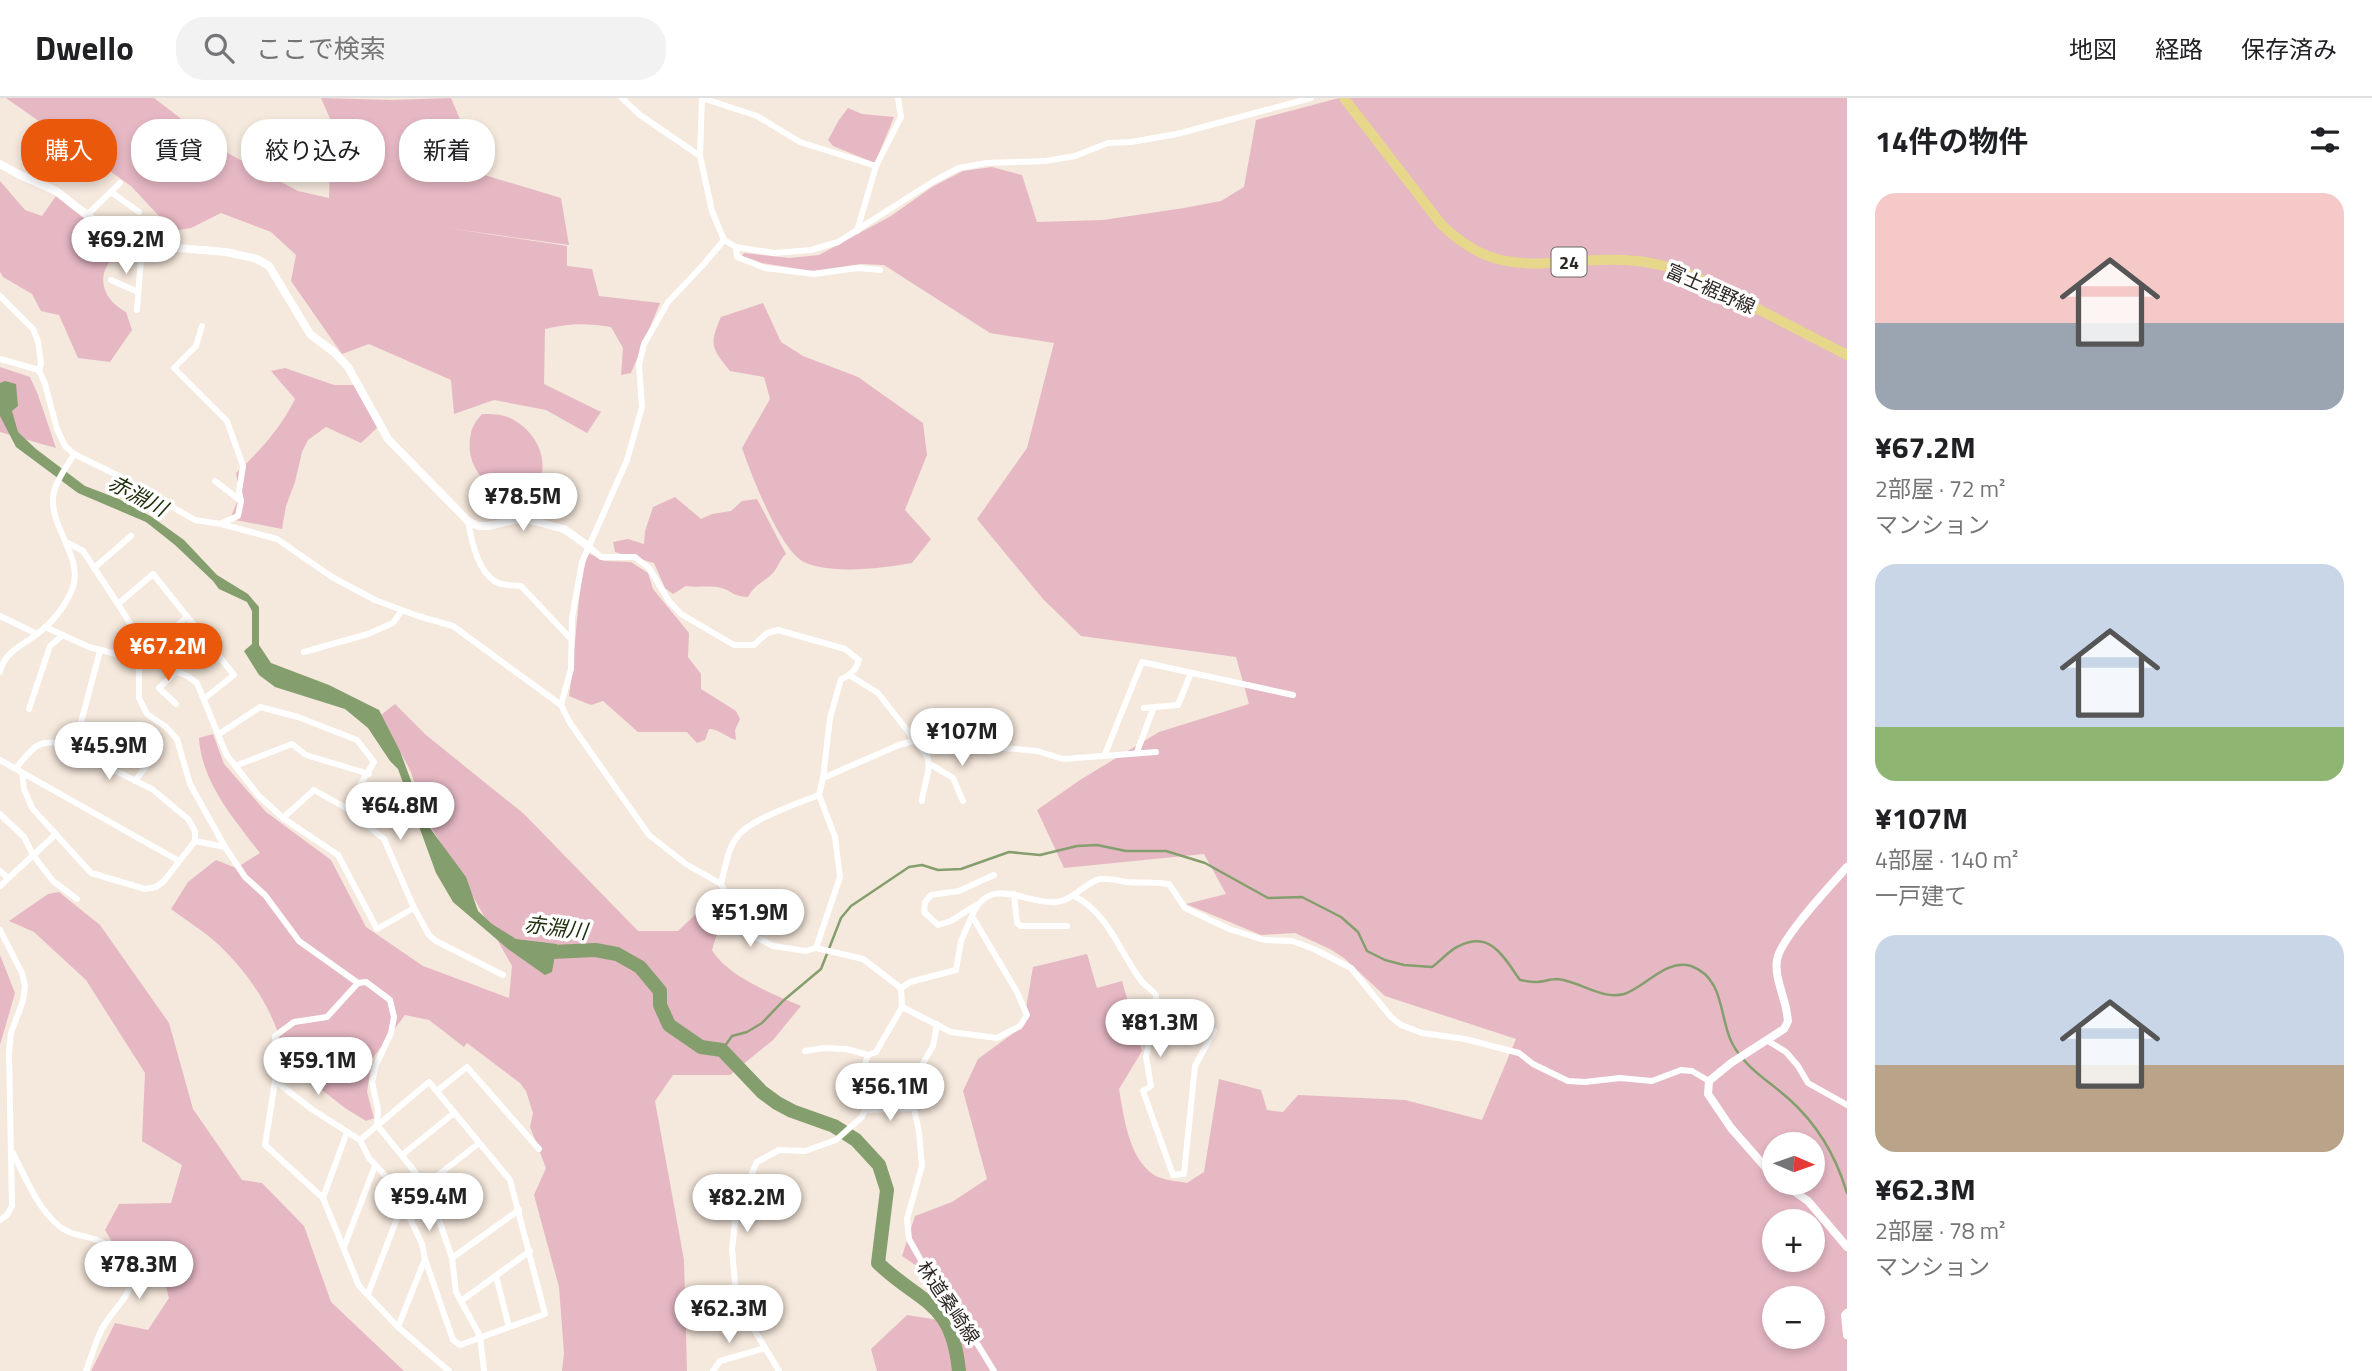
<!DOCTYPE html>
<html lang="ja">
<meta charset="utf-8">
<style>
body{margin:0;font-family:"Titillium Web","Noto Sans JP",sans-serif;background:#f2f2f2;color:#202124;height:100vh;display:flex;flex-direction:column;font-size:26px;white-space:nowrap}
*{box-sizing:border-box;margin:0}
p{font-size:23px;color:#757577}
.icon{flex:none;width:38px;height:38px;fill:none;stroke:currentColor;stroke-width:2;stroke-linecap:round;stroke-linejoin:round}
.map{position:relative;flex:1;overflow:hidden}
.side{display:flex;flex-direction:column;background:#fff;width:525px}
.side>*{flex:none}
.top-card{position:absolute;left:21px;top:21px;width:665px;height:63px;display:flex;gap:14px}
.needle{width:46px;rotate:92deg}
.tools{position:absolute;left:1762px;top:1034px;display:grid;gap:14px}
.tools a{display:grid;place-items:center;width:63px;height:63px;border-radius:50%;background:#fff;box-shadow:0 4px 10px #0003;font-size:35px}
.price{position:absolute;translate:-50% -60px;padding:0 16px;border-radius:24px;background:#fff;color:#222;font-size:23px;line-height:46px;filter:drop-shadow(0 2px 4px #0008)}
.price::after{content:'';position:absolute;left:50%;top:42px;width:21px;height:16px;margin-left:-10px;background:inherit;clip-path:polygon(0 0,100% 0,50% 100%)}
.price.current{background:#ea580c;color:#fff}
ul{padding:0;list-style:none}
li{display:grid;align-content:center;gap:14px;height:371px;padding:0 28px}
li span{display:grid;place-items:center;height:217px;border-radius:21px;color:#555}
li>.icon{margin-inline-start:auto}
span .icon{width:126px;height:126px;fill:#fffc;stroke-width:1}
li b{font-size:30px}
h2{display:flex;justify-content:space-between;align-items:center;height:84px;padding:0 28px;font-size:30px}
.tag{padding:0 24px;border-radius:28px;background:#fff;box-shadow:0 4px 10px #0003;font-size:24px;line-height:63px}
.tag.current{background:#ea580c;color:#fff}
header{display:flex;align-items:center;gap:42px;box-sizing:border-box;height:98px;padding:0 35px;background:#fff;border-bottom:2px solid #e0e0e0}
header strong{font-size:33px}
nav{display:flex;gap:38px;margin-inline-start:auto;font-size:24px}
.search{width:490px;height:63px;background:#f2f2f2;display:flex;align-items:center;gap:18px;box-sizing:border-box;padding:0 24px;border-radius:28px;color:#757577;font-size:26px}
main{display:flex;flex:1;min-height:0}
.map>svg:first-child{display:block}
.green{fill:#e6b8c4;fill-rule:evenodd}
.water{fill:#859e6e}
.lines{fill:none;stroke-linecap:round;stroke-linejoin:round}
.stream{stroke:#859e6e;stroke-width:2.5}
.river{stroke:#859e6e;stroke-width:14}
.minor{stroke:#fff;stroke-width:6}
.tertiary{stroke:#fff;stroke-width:8}
.primary{stroke:#e6d78b;stroke-width:10}
.labels{text-anchor:middle;dominant-baseline:central;stroke-width:7;stroke-linejoin:round;paint-order:stroke}
.shield{fill:#fff;stroke:#6c6865;stroke-width:2}
.shield-label{font-size:18px;font-weight:bold;fill:#2d2823}
.street-label{font-size:19px;fill:#2d2823;stroke:#fff}
.water-label{font-size:21px;font-style:italic;fill:#20300c;stroke:#fff}
</style>
<header>
<strong>Dwello</strong>
<div class="search"><svg class="icon" aria-label="search" viewBox="0 0 24 24"><circle cx="10" cy="10" r="6"/><path d="M15 15l6 6"/></svg>ここで検索</div>
<nav><a>地図</a><a>経路</a><a>保存済み</a></nav>
</header>
<main>
<div class="map">
<svg width="1847" height="1273" viewBox="0 0 1847 1273">
<rect width="100%" height="100%" fill="#f5e8dc"/>
<g class="green">
<path d="M6,0H154L222,52L298,93L329,100L332,25L321,0L392,2L451,0L464,31L468,72L561,100L569,147L441,129L567,148V168L592,171L599,198L660,205L631,275L621,277L623,250L611,229C587,225 569,225 545,231L544,286L601,314L587,335L546,312L494,302L454,316L451,282L369,246L342,256L291,183L296,157L271,134L221,115L191,130L173,133L131,88Z"/>
<path d="M1339,0H1847V1273H877L871,1251L907,1217L957,1225L936,1181L902,1158L915,1118L952,1104L987,1081L963,993L978,961L1023,928L1033,869L1087,856L1097,890L1122,883L1142,953L1119,991C1124,1019 1128,1059 1154,1077C1162,1082 1177,1083 1187,1085L1204,1074L1219,981L1261,992L1267,1012L1283,1014L1298,997L1405,1002L1482,1022L1516,941L1385,898L1344,860L1330,851L1295,835L1261,837L1186,806L1226,796L1204,756L1064,770L1037,712L1080,682L1159,634L1249,606L1236,559L1081,538L1043,501L977,421L1027,350L1054,245L990,235L884,167L861,166L812,173L762,165L742,158L744,155L789,160L819,157L891,118L932,89L963,73L992,69L1022,77L1037,124L1103,122L1184,110L1221,103L1244,89L1256,22ZM1774,1046H1813V1085H1774ZM1774,1124H1813V1162H1774ZM1774,1200H1813V1239H1774Z"/>
<polygon points="848,10 862,16 894,19 875,65 833,48 828,42 839,22"/>
<path d="M0,83L25,112L42,118L56,98L96,130L116,153C112,159 106,168 104,175C100,192 111,206 126,214L132,232L110,264L78,260L59,217L41,213L32,196L3,179L0,174Z"/>
<path d="M763,205L781,244L803,258L858,279L923,325L927,357L905,412L931,441L912,465C884,470 832,477 804,464C780,452 751,376 742,350L770,301L764,279L730,273C711,249 709,247 721,219Z"/>
<polygon points="0,269 30,279 38,297 56,350 0,334"/>
<path d="M285,270L334,287H355L380,327L361,345L326,329L308,342L302,354L295,384L286,408L282,431L230,421L240,397L236,375C259,354 281,330 295,301L271,273Z"/>
<path d="M482,316C491,316 502,316 510,320C537,333 552,364 536,391C529,392 521,395 514,395C483,393 464,364 471,335C472,328 478,321 482,316Z"/>
<path d="M675,399L701,421L712,416L731,413L742,403L757,401L786,456C780,461 778,469 773,475C763,485 755,486 748,499C731,498 733,493 721,490C712,487 697,490 686,488L673,496L665,490L654,465L615,454L613,444L628,441L644,446L645,433L653,409Z"/>
<path d="M588,455L604,463L631,464L648,475L653,491L689,535L688,559L701,576V591L736,613L740,621L735,632L736,642C726,639 719,631 709,631L705,642L697,645L687,634H638L603,603L591,607L569,598C577,550 575,502 588,455Z"/>
<path d="M395,606L426,637L524,716L638,833H678L696,816L717,835L712,852C727,878 773,896 801,908L773,942L730,977H673L655,1003L684,1162L687,1273H562L564,1255L559,1189L534,1097L546,1070L530,1029L533,1015L526,993L520,985L467,945L464,949L429,922L405,917L372,961L367,994L374,1020L366,1023L345,1010L285,963C278,918 252,879 219,847C205,834 187,823 171,811L188,784L216,762L236,770L260,755C234,721 202,685 199,640L213,636L224,666L266,714L331,762L366,829L423,868L509,900L512,868L466,786L425,719L411,674L381,617Z"/>
<polygon points="59,794 100,827 169,925 193,1011 242,1082 262,1085 304,1128 331,1204 404,1273 91,1273 115,1225 148,1232 169,1200 160,1167 115,1149 105,1132 119,1106 171,1105 182,1067 142,1043 145,975 86,882 34,834 9,823 48,796"/>
<polygon points="0,857 15,895 0,947"/>
</g>
<polygon class="water" points="5,283 16,286 18,308 12,313 18,334 36,351 85,388 119,401 152,419 184,442 217,477 248,496 259,509 259,547 271,565 329,587 379,612 400,653 427,726 466,779 478,813 492,826 516,841 557,846 552,874 545,877 508,851 453,804 436,775 398,671 390,663 368,630 345,611 275,589 259,577 244,553 252,546 252,513 247,504 219,491 213,483 175,447 146,424 78,395 16,349 0,318 0,285"/>
<g class="lines">
<path class="stream" d="M722,952L732,938L747,934L762,925L784,902L821,871L841,820L851,808L909,769L922,767L938,772L961,771L1009,754L1040,757L1077,748L1097,747L1126,753H1166L1205,765L1268,800L1302,799L1341,819L1358,834L1367,853L1385,862L1404,867L1432,869C1441,863 1449,852 1459,848C1491,832 1504,860 1520,882C1525,883 1531,884 1536,884C1543,884 1550,881 1557,881C1580,883 1601,902 1624,896C1644,890 1667,860 1691,868C1725,880 1719,920 1732,945C1745,970 1769,983 1789,1001C1818,1027 1836,1058 1847,1095"/>
<path class="river" d="M540,851L552,854L595,852L617,856L640,869L660,893V907L669,927L701,949L722,952L762,994L777,1005L792,1013L834,1028L856,1042L879,1067L887,1092L878,1165C922,1207 952,1202 959,1273"/>
<g class="minor">
<polyline points="622,0 640,17 700,58"/>
<polyline points="876,68 800,44 757,18 702,0 700,58 712,113 724,142 736,149 774,155 811,152 838,144 934,83 959,70 986,65 1046,63 1075,58 1108,45 1131,44 1177,36 1311,0"/>
<polyline points="111,94 139,114"/>
<polyline points="87,117 120,85"/>
<polyline points="857,133 876,68 901,19 898,0"/>
<polyline points="736,149 737,159 765,170 814,176 858,170 880,172"/>
<polyline points="111,182 138,194"/>
<polyline points="0,198 33,231 38,243 41,266 39,272 45,286 57,331 65,348 74,356 117,377 195,422 221,426 277,441 332,479 375,502 418,518 453,528 561,607 570,625 649,737 686,766 721,786 743,826 756,839 773,848 806,853 816,850 863,861 901,890 902,909 876,954 868,957 847,951 824,950 805,953"/>
<polyline points="137,212 142,147"/>
<polyline points="202,228 196,248 174,270 227,323 243,368 239,393 241,403 238,418 222,425"/>
<polyline points="0,261 39,272"/>
<polyline points="215,383 241,403"/>
<path d="M468,423C471,442 477,470 493,482C500,488 512,487 521,488L570,540"/>
<polyline points="68,445 83,453 118,506 134,532 142,560 139,563 139,600 147,616 166,629 177,641 190,686 225,749 245,779 265,797 299,843 358,885 366,884 390,902 394,919 391,935 376,967 372,984 378,1012 377,1027 415,1074 440,1125 452,1160 456,1194 480,1238 484,1273"/>
<path d="M588,448L601,459H635L649,470L669,503L681,516L734,547H754L767,535L778,532L845,551L859,562C856,572 851,578 841,581L830,620L823,680"/>
<polyline points="94,470 131,438"/>
<polyline points="118,506 153,476 234,577 205,600"/>
<polyline points="0,518 37,536"/>
<polyline points="45,529 89,549 140,562"/>
<polyline points="304,554 368,536 393,525 402,512"/>
<polyline points="141,557 187,519"/>
<polyline points="142,560 187,578 197,585 226,656 258,697 283,720 338,757 377,831 414,810"/>
<path d="M0,574C4,554 22,548 37,536C51,526 64,510 71,494C86,461 51,433 53,400C54,385 66,370 74,356"/>
<path d="M849,577L878,595L927,658C932,672 923,688 922,703"/>
<polyline points="176,606 159,590 176,574"/>
<polyline points="561,607 571,571 572,520 582,464 627,362 642,309 639,267 644,246 668,204 703,167 724,142"/>
<polyline points="1144,610 1178,607 1191,575"/>
<polyline points="29,611 50,548 63,537"/>
<polyline points="80,628 100,553"/>
<polyline points="219,636 260,609 298,619 357,642 374,664 346,710"/>
<polyline points="1137,654 1153,611"/>
<polyline points="1105,656 1142,564 1293,597"/>
<polyline points="0,662 179,763"/>
<polyline points="930,666 953,680 963,703"/>
<polyline points="235,668 292,646 306,657 369,676"/>
<path d="M16,670C31,652 37,640 62,646L152,691L188,721L195,733V743L164,783L156,789L145,791L91,775L32,710L24,691L22,675"/>
<polyline points="135,683 154,658"/>
<polyline points="0,716 24,739 33,757 53,783 77,801"/>
<polyline points="283,720 314,692 346,710 384,741 414,810 429,837 436,843 503,877"/>
<polyline points="195,743 225,749"/>
<polyline points="0,773 8,780"/>
<path d="M721,786C725,771 727,752 737,739C748,722 799,705 819,697L823,680L899,647L942,635L971,647L1037,653L1063,661L1156,654"/>
<polyline points="0,788 56,736"/>
<polyline points="1014,796 1017,825 1021,828 1067,828"/>
<path d="M1074,798C1107,814 1119,852 1140,881C1144,887 1151,891 1156,897V912L1146,959L1151,988L1143,993L1173,1077L1184,1076L1195,968L1214,933"/>
<polyline points="976,807 951,823 938,827 924,814 925,804 931,797 959,793 994,777"/>
<polyline points="0,832 22,875 25,888 23,903 11,935 9,955 12,1108 7,1117 0,1122"/>
<polyline points="816,850 840,779 835,739 819,697"/>
<polyline points="358,885 327,919 294,924 275,938 275,983 265,1047 323,1100 359,1188 398,1229 449,1273"/>
<polyline points="901,890 910,884 956,872 961,843 972,818"/>
<path d="M902,909L951,934L997,940L1020,928L1027,917L1017,894L972,818C990,775 1025,807 1057,804C1074,802 1084,785 1100,781C1108,780 1119,783 1127,784C1138,785 1148,784 1159,785L1169,786L1185,810L1229,831L1264,842L1292,843L1314,851L1351,870L1391,919L1401,927L1422,935L1465,941L1519,955L1533,966L1568,983L1585,984L1620,980L1652,983L1681,972L1692,973L1709,983"/>
<polyline points="937,926 933,948 918,974 914,1010 919,1034 922,1068 907,1121 909,1141 933,1184 959,1216 994,1273"/>
<polyline points="1768,943 1786,954 1798,968 1808,985 1847,1007"/>
<polyline points="275,983 313,1012 360,1042 369,1060 394,1087 422,1146 425,1161 453,1242 460,1247 545,1216 510,1082 429,984 360,1042"/>
<polyline points="437,993 467,969 539,1051"/>
<polyline points="865,1012 914,1010"/>
<path d="M13,1055C25,1079 38,1111 59,1128C72,1139 90,1137 104,1145C116,1151 127,1164 134,1175C131,1199 113,1211 102,1231C95,1244 91,1260 86,1273"/>
<polyline points="402,1057 454,1015"/>
<polyline points="424,1088 478,1046"/>
<polyline points="323,1100 347,1034"/>
<polyline points="344,1149 375,1068"/>
<polyline points="452,1160 519,1112"/>
<polyline points="496,1178 509,1229"/>
<polyline points="368,1196 403,1105"/>
<polyline points="461,1203 530,1153"/>
<polyline points="398,1229 425,1161"/>
<polyline points="713,1273 720,1263 765,1250"/>
<polyline points="779,1273 743,1213 736,1197 732,1151 735,1124 748,1084 757,1064 779,1052 805,1053 836,1042 862,1019 865,1012 859,983 868,957"/>
</g>
<g class="tertiary">
<polyline points="0,66 20,77 56,93 118,141 142,147 226,154 257,161 269,168 310,236 335,255 348,269 388,341 468,423 478,428 488,428 522,420 564,431 588,448"/>
<path d="M1774,1079L1731,1030L1708,996L1709,983L1731,965L1784,931L1788,923L1787,916C1785,899 1774,879 1777,862C1780,841 1831,787 1847,769"/>
<polyline points="1782,1085 1808,1103 1847,1149"/>
<polyline points="1847,1215 1845,1217 1847,1237"/>
</g>
<path class="primary" d="M1344,0L1441,126C1502,187 1551,158 1625,162C1649,163 1672,169 1694,178L1847,257"/>
</g>
<g class="labels">
<rect class="shield" x="1551.5" y="149.5" width="35" height="29" rx="5"/>
<g class="shield-label">
<text x="1569" y="164">24</text>
</g>
<g class="street-label">
<text transform="translate(1711 190) rotate(24)">富士裾野線</text>
<text transform="translate(949 1204) rotate(56)">林道桑崎線</text>
</g>
<g class="water-label">
<text transform="translate(138 397) rotate(28)">赤淵川</text>
<text transform="translate(556 829) rotate(7)">赤淵川</text>
</g>
</g>
</svg>
<div class="tools">
<a><svg class="needle" viewBox="-14 -14 28 28"><path d="M0-13l5 13h-10z" fill="#e53935"/><path d="M0 13l5-13h-10z" fill="#757577"/></svg></a>
<a>+</a>
<a>−</a>
</div>
<b class="price" style="left:126px;top:178px">¥69.2M</b>
<b class="price" style="left:523px;top:435px">¥78.5M</b>
<b class="price current" style="left:168px;top:585px">¥67.2M</b>
<b class="price" style="left:962px;top:670px">¥107M</b>
<b class="price" style="left:109px;top:684px">¥45.9M</b>
<b class="price" style="left:400px;top:744px">¥64.8M</b>
<b class="price" style="left:750px;top:851px">¥51.9M</b>
<b class="price" style="left:1160px;top:961px">¥81.3M</b>
<b class="price" style="left:318px;top:999px">¥59.1M</b>
<b class="price" style="left:890px;top:1025px">¥56.1M</b>
<b class="price" style="left:429px;top:1135px">¥59.4M</b>
<b class="price" style="left:747px;top:1136px">¥82.2M</b>
<b class="price" style="left:139px;top:1203px">¥78.3M</b>
<b class="price" style="left:729px;top:1247px">¥62.3M</b>
<div class="top-card">
<a class="tag current">購入</a>
<a class="tag">賃貸</a>
<a class="tag">絞り込み</a>
<a class="tag">新着</a>
</div>
</div>
<section class="side">
<h2>14件の物件<svg class="icon" aria-label="filters" viewBox="0 0 24 24"><path d="M4 7h16M4 17h16"/><circle cx="9" cy="7" r="2"/><circle cx="15" cy="17" r="2"/></svg></h2>
<ul>
<li><span style="background:linear-gradient(#f6c9c9 60%,#9aa5b1 0)"><svg class="icon" aria-label="home" viewBox="0 0 24 24"><path d="M3 11l9-7 9 7M6 9v11h12V9"/></svg></span><div><b>¥67.2M</b><p>2部屋 · 72 m²</p><p>マンション</p></div></li>
<li><span style="background:linear-gradient(#c9d6e8 75%,#8fb573 0)"><svg class="icon" aria-label="home" viewBox="0 0 24 24"><path d="M3 11l9-7 9 7M6 9v11h12V9"/></svg></span><div><b>¥107M</b><p>4部屋 · 140 m²</p><p>一戸建て</p></div></li>
<li><span style="background:linear-gradient(#c9d6e8 60%,#b9a48a 0)"><svg class="icon" aria-label="home" viewBox="0 0 24 24"><path d="M3 11l9-7 9 7M6 9v11h12V9"/></svg></span><div><b>¥62.3M</b><p>2部屋 · 78 m²</p><p>マンション</p></div></li>
</ul>
</section>
</main>
